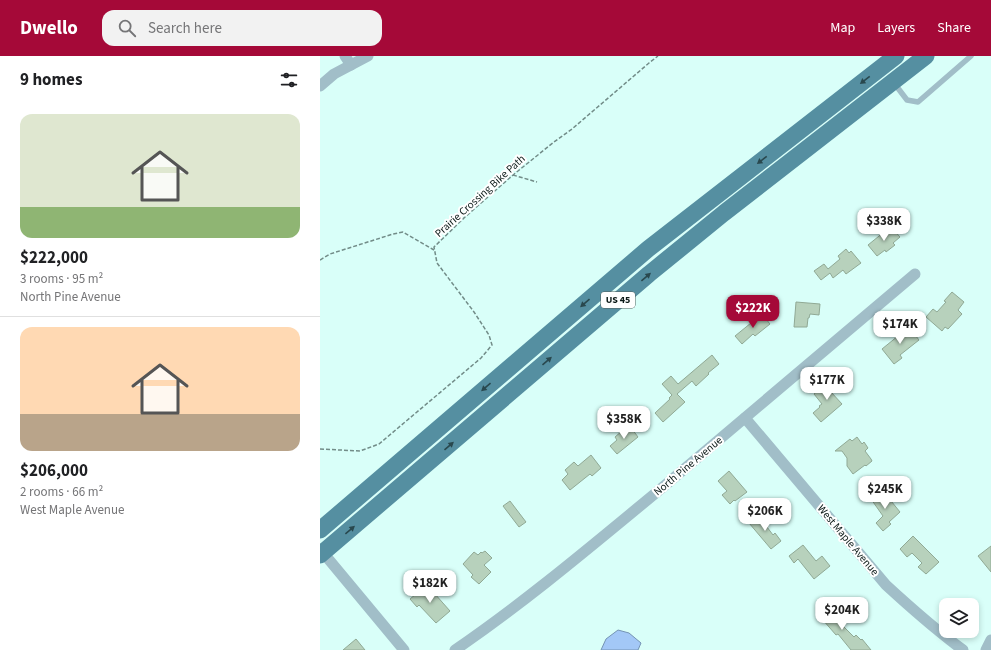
<!DOCTYPE html>
<meta charset="utf-8">
<style>
body{margin:0;font-family:"Source Sans 3",sans-serif;background:#f2f2f2;color:#202124;height:100vh;display:flex;flex-direction:column;font-size:15px;white-space:nowrap}
*{box-sizing:border-box;margin:0}
p{font-size:13px;color:#757577}
.icon{flex:none;width:22px;height:22px;fill:none;stroke:currentColor;stroke-width:2;stroke-linecap:round;stroke-linejoin:round}
.map{position:relative;flex:1;overflow:hidden}
.drawer{display:flex;flex-direction:column;background:#fff;width:320px}
.drawer>*{flex:none}
.controls{position:absolute;left:619px;top:542px;display:grid;gap:8px}
.controls a{display:grid;place-items:center;width:40px;height:40px;border-radius:8px;background:#fff;box-shadow:0 2px 6px #0003;font-size:20px}
.price{position:absolute;translate:-50% -34px;padding:0 9px;border-radius:8px;background:#fff;color:#222;font-size:13px;line-height:26px;filter:drop-shadow(0 1px 2px #0008)}
.price::after{content:'';position:absolute;left:50%;top:24px;width:12px;height:9px;margin-left:-6px;background:inherit;clip-path:polygon(0 0,100% 0,50% 100%)}
.price.selected{background:#a50938;color:#fff}
ul{padding:0;list-style:none}
li{display:grid;align-content:center;gap:8px;height:212px;padding:0 20px}
li+li{border-top:1px solid #e0e0e0}
li span{display:grid;place-items:center;height:124px;border-radius:12px;color:#555}
li>.icon{margin-inline-start:auto}
span .icon{width:72px;height:72px;fill:#fffc;stroke-width:1}
li b{font-size:17px}
h2{display:flex;justify-content:space-between;align-items:center;height:48px;padding:0 20px;font-size:17px}
header{display:flex;align-items:center;gap:24px;box-sizing:border-box;height:56px;padding:0 20px;background:#a50938;color:#fff}
header strong{font-size:19px}
nav{display:flex;gap:22px;margin-inline-start:auto;font-size:14px}
.search{width:280px;height:36px;background:#f2f2f2;display:flex;align-items:center;gap:10px;box-sizing:border-box;padding:0 14px;border-radius:12px;color:#757577;font-size:15px}
main{display:flex;flex:1;min-height:0}
.map>svg:first-child{display:block}
.water{fill:#a3c8f7;stroke:#7594b4}
.building{fill:#b7d1bc;stroke:#90a995}
.lines{fill:none;stroke-linecap:round;stroke-linejoin:round}
.path{stroke:#728c88;stroke-width:1.5;stroke-dasharray:4 2;stroke-linecap:butt}
.lane{stroke:#a1bec8;stroke-width:5.5}
.street{stroke:#a1bec8;stroke-width:11}
.primary{stroke:#558fa1;stroke-width:17}
.oneway{fill:#29484e}
.labels{text-anchor:middle;dominant-baseline:central;stroke-width:4;stroke-linejoin:round;paint-order:stroke}
.shield{fill:#fff;stroke:#545e5d;stroke-width:1}
.shield-label{font-size:10px;font-weight:bold;fill:#0b1917}
.street-label{font-size:11px;fill:#0b1917;stroke:#fff}
</style>
<header>
<strong>Dwello</strong>
<div class="search"><svg class="icon" aria-label="search" viewBox="0 0 24 24"><circle cx="10" cy="10" r="6"/><path d="M15 15l6 6"/></svg>Search here</div>
<nav><a>Map</a><a>Layers</a><a>Share</a></nav>
</header>
<main>
<section class="drawer">
<h2>9 homes<svg class="icon" aria-label="filters" viewBox="0 0 24 24"><path d="M4 7h16M4 17h16"/><circle cx="9" cy="7" r="2"/><circle cx="15" cy="17" r="2"/></svg></h2>
<ul>
<li><span style="background:linear-gradient(#dfe7d0 75%,#8fb573 0)"><svg class="icon" aria-label="home" viewBox="0 0 24 24"><path d="M3 11l9-7 9 7M6 9v11h12V9"/></svg></span><div><b>$222,000</b><p>3 rooms · 95 m²</p><p>North Pine Avenue</p></div></li>
<li><span style="background:linear-gradient(#ffd9b3 70%,#b9a48a 0)"><svg class="icon" aria-label="home" viewBox="0 0 24 24"><path d="M3 11l9-7 9 7M6 9v11h12V9"/></svg></span><div><b>$206,000</b><p>2 rooms · 66 m²</p><p>West Maple Avenue</p></div></li>
</ul>
</section>
<div class="map">
<svg width="671" height="594" viewBox="0 0 671 594">
<rect width="100%" height="100%" fill="#d9fff9"/>
<polygon class="water" points="298,574 309,577 321,587 318,594 281,594 286,583"/>
<g class="building">
<polygon points="571,171 580,181 573,187 575,189 566,196 565,194 557,200 548,189 564,176 564,177"/>
<polygon points="526,193 529,197 531,195 541,207 526,218 523,214 513,222 510,217 501,224 494,215 504,208 508,213 520,203 518,200"/>
<polygon points="632,236 644,246 638,254 642,258 628,273 625,271 622,275 606,261 613,253 617,256 626,246 624,245"/>
<polygon points="476,246 500,248 499,259 490,258 489,262 488,262 487,271 474,271"/>
<polygon points="442,258 450,268 435,280 433,278 422,288 415,280"/>
<polygon points="589,271 599,284 580,299 582,302 574,308 562,293"/>
<polygon points="392,299 399,308 388,317 389,318 376,330 372,325 357,338 365,346 343,366 335,357 350,343 349,342 352,339 342,328 351,320 358,328"/>
<polygon points="511,323 517,331 511,336 522,348 501,366 493,357 500,351 499,350 502,348 494,338"/>
<polygon points="309,369 318,381 297,398 290,390 297,384 295,381"/>
<polygon points="537,381 542,388 544,386 548,392 545,395 551,403 552,405 546,410 545,409 533,418 527,410 527,402 522,395 515,395 530,383 532,385"/>
<polygon points="271,399 281,412 272,420 270,418 250,434 242,424 248,418 245,414 254,406 258,410"/>
<polygon points="409,415 427,436 415,445 414,444 410,448 402,439 407,435 398,425"/>
<polygon points="561,435 565,441 567,440 580,456 569,466 571,468 563,475 556,467 563,460 551,443"/>
<polygon points="190,445 206,466 199,471 183,450"/>
<polygon points="439,458 445,466 444,467 453,479 455,477 461,485 451,493 429,467"/>
<polygon points="593,480 619,506 606,518 598,511 602,507 592,497 587,501 580,493"/>
<polygon points="483,489 496,505 502,500 510,510 494,523 478,503 474,507 469,500"/>
<polygon points="671,490 671,516 658,500"/>
<polygon points="165,495 172,502 164,509 171,516 159,528 151,521 153,519 143,508 154,496 158,499 161,496 162,497"/>
<polygon points="107,529 130,555 116,567 99,549 97,551 90,543"/>
<polygon points="504,550 512,560 513,559 515,561 518,559 525,568 523,570 534,581 536,579 541,584 542,583 551,594 531,594 518,578 516,579 496,556"/>
<polygon points="36,583 45,594 23,594"/>
</g>
<g class="lines">
<g class="path">
<polyline points="193,119 217,126"/>
<polyline points="0,204 10,198 73,178 83,176 114,194"/>
<polyline points="0,393 40,395 59,388 161,302 172,289 169,279 154,256 117,207 114,191 145,161 193,119 234,86 252,73 329,7 338,0"/>
</g>
<polyline class="lane" points="574,27 587,44 598,46 651,0"/>
<g class="street">
<polyline points="25,0 31,9"/>
<polyline points="0,30 14,18 48,0"/>
<path d="M425,362L566,529C591,552 616,574 643,594"/>
<polyline points="0,493 84,594"/>
<path d="M135,594C208,544 275,487 343,431C427,361 511,290 595,218"/>
<polyline points="666,594 671,584"/>
</g>
<g class="primary">
<polyline points="0,474 328,193 576,0"/>
<polyline points="0,499 329,218 404,157 606,0"/>
</g>
</g>
<defs><path id="oneway-solid" d="M-6-.8H1V-3.2L6.5 0L1 3.2V.8H-6Z"/></defs>
<g class="oneway">
<use href="#oneway-solid" transform="translate(545 24) rotate(142)"/>
<use href="#oneway-solid" transform="translate(442 104) rotate(142)"/>
<use href="#oneway-solid" transform="translate(326 221) rotate(-40)"/>
<use href="#oneway-solid" transform="translate(265 247) rotate(139)"/>
<use href="#oneway-solid" transform="translate(227 305) rotate(-41)"/>
<use href="#oneway-solid" transform="translate(166 331) rotate(139)"/>
<use href="#oneway-solid" transform="translate(129 390) rotate(-41)"/>
<use href="#oneway-solid" transform="translate(30 474) rotate(-40)"/>
</g>
<g class="labels">
<rect class="shield" x="281" y="236" width="34" height="16" rx="3"/>
<g class="shield-label">
<text x="298" y="244">US 45</text>
</g>
<g class="street-label">
<text transform="translate(160 140) rotate(-42)">Prairie Crossing Bike Path</text>
<text transform="translate(368 410) rotate(-40)">North Pine Avenue</text>
<text transform="translate(528 484) rotate(50)">West Maple Avenue</text>
</g>
</g>
</svg>
<div class="controls">
<a><svg class="icon" aria-label="layers" viewBox="0 0 24 24"><path d="M12 4l9 5-9 5-9-5zM3 14l9 5 9-5"/></svg></a>
</div>
<b class="price" style="left:564px;top:186px">$338K</b>
<b class="price selected" style="left:433px;top:273px">$222K</b>
<b class="price" style="left:580px;top:289px">$174K</b>
<b class="price" style="left:507px;top:345px">$177K</b>
<b class="price" style="left:304px;top:384px">$358K</b>
<b class="price" style="left:565px;top:454px">$245K</b>
<b class="price" style="left:445px;top:476px">$206K</b>
<b class="price" style="left:110px;top:548px">$182K</b>
<b class="price" style="left:522px;top:575px">$204K</b>
</div>
</main>
